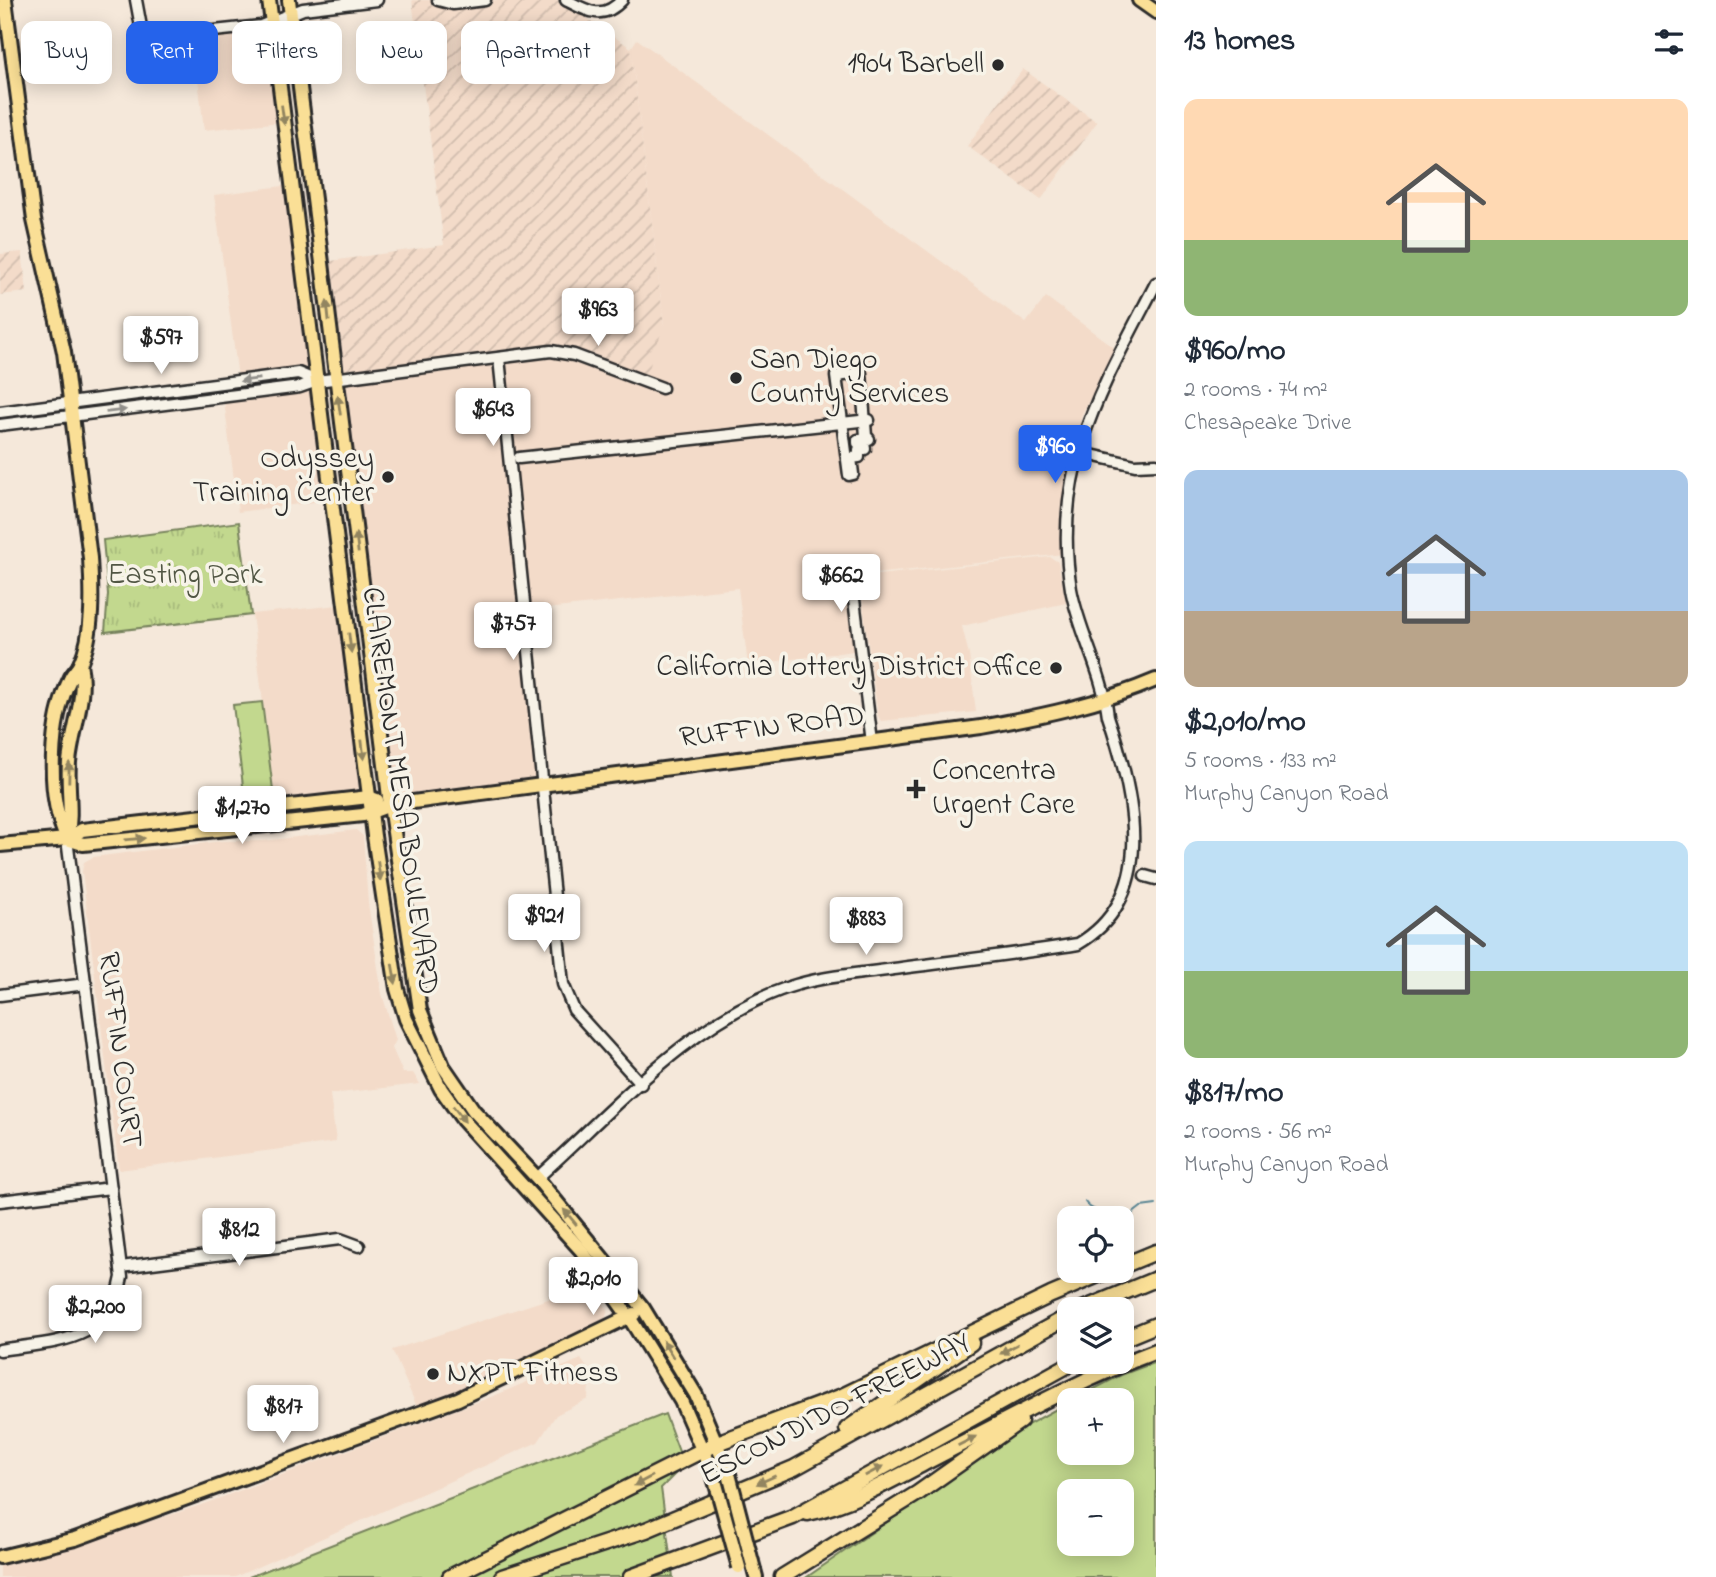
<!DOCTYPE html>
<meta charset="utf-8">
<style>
body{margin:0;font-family:"Indie Flower",sans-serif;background:#f2f2f3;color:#1f2937;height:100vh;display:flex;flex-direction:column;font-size:26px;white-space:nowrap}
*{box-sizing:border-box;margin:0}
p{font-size:23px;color:#747a83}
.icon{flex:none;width:38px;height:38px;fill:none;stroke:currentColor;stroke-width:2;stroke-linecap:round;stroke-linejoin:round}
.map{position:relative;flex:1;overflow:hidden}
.side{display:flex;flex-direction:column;background:#fff;width:560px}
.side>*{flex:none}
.top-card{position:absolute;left:21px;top:21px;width:665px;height:63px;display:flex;gap:14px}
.tools{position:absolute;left:1057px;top:1206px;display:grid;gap:14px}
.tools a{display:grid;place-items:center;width:77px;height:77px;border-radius:14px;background:#fff;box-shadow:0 4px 18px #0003;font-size:35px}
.price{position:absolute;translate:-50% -60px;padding:0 16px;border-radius:7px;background:#fff;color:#222;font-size:23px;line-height:46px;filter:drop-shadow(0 2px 4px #0008)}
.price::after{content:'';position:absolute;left:50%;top:42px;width:21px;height:16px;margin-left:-10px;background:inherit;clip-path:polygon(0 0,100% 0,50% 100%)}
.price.on{background:#2563eb;color:#fff}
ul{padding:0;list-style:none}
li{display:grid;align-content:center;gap:14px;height:371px;padding:0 28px}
li span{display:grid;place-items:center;height:217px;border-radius:14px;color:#555}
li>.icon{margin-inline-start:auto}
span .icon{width:126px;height:126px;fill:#fffc;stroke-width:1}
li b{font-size:30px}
h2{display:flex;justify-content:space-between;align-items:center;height:84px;padding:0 28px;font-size:30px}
.pill{padding:0 24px;border-radius:14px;background:#fff;box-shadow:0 4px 18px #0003;font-size:24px;line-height:63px}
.pill.on{background:#2563eb;color:#fff}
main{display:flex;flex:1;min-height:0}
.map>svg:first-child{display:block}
.built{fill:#f3dbc9}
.industrial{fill:url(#industrial-furrows)}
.grass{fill:#c2d88e;stroke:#76825c;stroke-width:2;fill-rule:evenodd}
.park{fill:url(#park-tufts);stroke:#76825c;stroke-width:2}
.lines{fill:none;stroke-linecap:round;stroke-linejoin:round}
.stream{stroke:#5c8795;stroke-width:2}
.minor-casing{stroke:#2b2b2b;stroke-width:15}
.major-casing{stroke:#2b2b2b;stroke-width:18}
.highway-casing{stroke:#2b2b2b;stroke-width:19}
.minor{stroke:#f7f3e8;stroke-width:10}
.major{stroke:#fadf96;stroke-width:12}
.highway{stroke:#fadf96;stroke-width:14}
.major-bridge-casing{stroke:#2b2b2b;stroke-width:18;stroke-linecap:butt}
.major-bridge{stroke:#fadf96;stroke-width:12}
.oneway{fill:#928560}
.oneway2{fill:#918f8a}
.poi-dot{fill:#2b2b2b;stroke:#f7f3e8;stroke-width:2.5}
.labels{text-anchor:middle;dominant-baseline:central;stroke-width:7;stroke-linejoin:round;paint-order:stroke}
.poi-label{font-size:30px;fill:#2b2b2b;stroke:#f7f3e8;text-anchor:end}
.park-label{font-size:30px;fill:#515644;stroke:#f7f3e8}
.street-label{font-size:30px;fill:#2b2b2b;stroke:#f7f3e8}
</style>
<main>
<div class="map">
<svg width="1156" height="1577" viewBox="0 0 1156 1577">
<defs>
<pattern id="industrial-furrows" width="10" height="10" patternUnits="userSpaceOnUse" patternTransform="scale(1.75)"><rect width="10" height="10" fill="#f3dbc9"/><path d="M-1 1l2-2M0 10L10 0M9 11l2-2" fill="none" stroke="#d0bcad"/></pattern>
<pattern id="park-tufts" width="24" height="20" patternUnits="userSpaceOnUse" patternTransform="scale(1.75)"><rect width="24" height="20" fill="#c2d88e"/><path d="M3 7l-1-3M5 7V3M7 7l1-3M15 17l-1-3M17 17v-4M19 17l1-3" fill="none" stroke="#a7ba7b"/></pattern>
</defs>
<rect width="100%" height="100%" fill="#f5e8da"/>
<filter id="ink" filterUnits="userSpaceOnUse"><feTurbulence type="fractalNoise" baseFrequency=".0143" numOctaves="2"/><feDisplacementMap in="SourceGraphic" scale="14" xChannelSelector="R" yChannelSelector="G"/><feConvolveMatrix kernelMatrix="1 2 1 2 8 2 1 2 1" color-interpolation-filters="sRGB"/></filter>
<g filter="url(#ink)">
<g class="built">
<polygon points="270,29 282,122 204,130 193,36"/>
<polygon points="637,39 1026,323 1046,297 1116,349 1082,414 1065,487 1064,554 845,577 854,651 748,665 738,588 528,611 539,780 392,797 338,376 664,325 631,48"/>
<polygon points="291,185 314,376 239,385 214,195"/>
<polygon points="315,386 330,500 238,512 224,400"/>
<polygon points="1050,557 1058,562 1066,603 962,626 969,655 976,712 881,721 878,716 859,577"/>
<polygon points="339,605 361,784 357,790 275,800 252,614"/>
<polygon points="356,830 363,836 368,903 382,994 396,1040 392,1048 403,1073 413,1073 420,1084 330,1094 336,1142 119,1170 82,871 84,862 93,857 223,841 263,841"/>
<polygon points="591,1285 608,1310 605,1319 477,1382 417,1407 392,1350"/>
<polygon points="581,1359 590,1372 588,1399 556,1415 538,1442 235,1577 0,1577 0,1563 95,1539 201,1505 496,1395"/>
</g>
<g class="industrial">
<polygon points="412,0 560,0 631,48 664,325 645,380 566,350 338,376 324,262 444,245"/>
<polygon points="1023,69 1097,122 1041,200 967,146"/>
<polygon points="22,252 27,292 0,295 0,254"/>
</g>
<g class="grass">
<polygon points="262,702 274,798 245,802 233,705"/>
<path d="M1156,1362V1577H807L1029,1424L1069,1402V1452H1122V1400H1073L1121,1375ZM1069,1491H1122V1544H1069Z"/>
<polygon points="665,1414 684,1465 661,1488 673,1577 249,1577"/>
</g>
<polygon class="park" points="239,522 251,615 105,632 108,594 103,540"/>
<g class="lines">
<path class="stream" d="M1085,1202C1094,1216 1117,1212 1132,1214L1141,1207L1156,1205"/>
<g class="minor-casing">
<g id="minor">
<polyline points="136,0 141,27 157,37 261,26 303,9 377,0"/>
<polyline points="438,0 453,4 485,0"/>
<path d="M566,0C587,11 603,21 622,0"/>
<polyline points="499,358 563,984 574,1010 641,1084"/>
<polygon points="861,373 866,436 869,439 858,440 858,443 864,443 865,449 859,450 859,457 851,458 853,474 849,475 836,376"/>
<polyline points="0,412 298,373 317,381"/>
<polyline points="0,425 300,387 317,381 551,351 574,355 662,388"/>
<polyline points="1078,452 1135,465 1156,464"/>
<polyline points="519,458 869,420"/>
<polyline points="852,584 872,742"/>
<polyline points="1145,876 1156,879"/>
<polyline points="0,995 86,984"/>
<path d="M537,1178C612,1111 692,1019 789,987C822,976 859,974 894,969C955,961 1017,954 1078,944C1156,898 1137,801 1108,716C1103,673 1079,632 1071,589C1051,468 1103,386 1156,283"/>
<polyline points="0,1201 111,1188"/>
<polyline points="121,1267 340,1239 359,1246"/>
<path d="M0,1350C55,1341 110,1344 122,1277L67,839"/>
</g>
</g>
<g class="major-casing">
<g id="major">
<path d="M5,0L34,220L64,352L90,558C92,591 94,634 80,664C78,669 73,673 71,677C49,721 46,796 67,839"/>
<polyline points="269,0 374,836 397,989 406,1019 441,1089 463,1120 581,1250 629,1317 681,1401 714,1477"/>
<polyline points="289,0 390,805 420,1010 443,1066 474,1111 537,1178 643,1308 696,1395 729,1474"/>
<polyline points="1139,0 1156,12"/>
<polyline points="67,839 82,830 369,797 377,800"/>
<path d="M67,839C73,813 67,789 69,762C72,730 87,696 80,664"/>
<path d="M0,845L67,839L83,844L363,815L390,805L981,727C1041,716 1100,704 1156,680"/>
<polyline points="0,1557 75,1539 458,1399 634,1314"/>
<polyline points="752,1562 756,1577"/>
</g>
</g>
<g class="highway-casing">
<g id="highway">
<polyline points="1122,1266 1156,1252"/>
<polyline points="1083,1309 1156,1279"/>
<polyline points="1122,1339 1156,1325"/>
<polyline points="847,1429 971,1343"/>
<path d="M808,1513C850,1504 892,1480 930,1460C1004,1422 1078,1380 1156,1351"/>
<polyline points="450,1577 717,1443 840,1397 1051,1295 1110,1270"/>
<polyline points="502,1577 646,1530 794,1468 1069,1316"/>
<polyline points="631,1577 793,1517 1074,1362"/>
<polyline points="782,1577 918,1493 1020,1421"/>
</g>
</g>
<use href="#minor" class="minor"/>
<use href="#major" class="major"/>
<use href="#highway" class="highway"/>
<g class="major-bridge-casing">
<g id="major-bridge">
<polyline points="729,1474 752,1562"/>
<polyline points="714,1477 739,1567"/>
</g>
</g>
<use href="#major-bridge" class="major-bridge"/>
</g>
<defs><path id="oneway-solid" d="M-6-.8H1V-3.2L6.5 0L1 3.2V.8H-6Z" transform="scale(1.75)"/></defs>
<g class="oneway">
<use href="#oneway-solid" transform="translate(283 115) rotate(82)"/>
<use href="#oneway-solid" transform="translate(328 311) rotate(-96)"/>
<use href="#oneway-solid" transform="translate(339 405) rotate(-98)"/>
<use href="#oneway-solid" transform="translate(357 543) rotate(-97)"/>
<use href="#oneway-solid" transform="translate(350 643) rotate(83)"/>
<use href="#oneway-solid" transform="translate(363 750) rotate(83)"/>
<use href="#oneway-solid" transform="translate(69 772) rotate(-89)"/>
<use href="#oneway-solid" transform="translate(135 839) rotate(-5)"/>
<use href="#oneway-solid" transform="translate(379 871) rotate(82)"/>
<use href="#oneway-solid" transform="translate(394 974) rotate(80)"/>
<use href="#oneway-solid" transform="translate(459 1114) rotate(53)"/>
<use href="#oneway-solid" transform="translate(570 1217) rotate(-130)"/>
<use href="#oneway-solid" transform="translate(668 1349) rotate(-121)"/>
<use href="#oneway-solid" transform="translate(1009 1349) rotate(151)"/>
<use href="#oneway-solid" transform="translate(967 1441) rotate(-27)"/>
<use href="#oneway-solid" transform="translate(874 1471) rotate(-29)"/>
<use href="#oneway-solid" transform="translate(766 1480) rotate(156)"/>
<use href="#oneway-solid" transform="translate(643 1481) rotate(152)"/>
</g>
<g class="oneway2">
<use href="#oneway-solid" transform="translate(250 380) rotate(173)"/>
<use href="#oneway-solid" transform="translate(116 411) rotate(-7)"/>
</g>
</g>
<g class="poi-dot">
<circle cx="998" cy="65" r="7"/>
<circle cx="736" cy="378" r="7"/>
<circle cx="388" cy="477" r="7"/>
<circle cx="1056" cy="668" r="7"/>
<path d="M912.5 778.5h7v7h7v7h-7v7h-7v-7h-7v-7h7z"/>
<circle cx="433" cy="1374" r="7"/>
</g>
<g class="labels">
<g class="poi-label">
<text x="984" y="65">1904 Barbell</text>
<text x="750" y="361" text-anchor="start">San Diego<tspan x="750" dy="34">County Services</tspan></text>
<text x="374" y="460">Odyssey<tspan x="374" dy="34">Training Center</tspan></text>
<text x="1042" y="668">California Lottery District Office</text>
<text x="932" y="772" text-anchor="start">Concentra<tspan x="932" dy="34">Urgent Care</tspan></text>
<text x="447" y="1374" text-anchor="start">NXPT Fitness</text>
</g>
<g class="park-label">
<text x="185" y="576">Easting Park</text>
</g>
<g class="street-label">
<text transform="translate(772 728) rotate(-7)">RUFFIN ROAD</text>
<text transform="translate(399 791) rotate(82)">CLAIREMONT MESA BOULEVARD</text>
<text transform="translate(119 1050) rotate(83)">RUFFIN COURT</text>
<text transform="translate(836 1410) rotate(-27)">ESCONDIDO FREEWAY</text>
</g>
</g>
</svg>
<div class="tools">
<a><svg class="icon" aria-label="locate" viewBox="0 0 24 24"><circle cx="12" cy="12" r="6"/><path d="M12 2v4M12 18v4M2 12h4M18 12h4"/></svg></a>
<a><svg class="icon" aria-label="layers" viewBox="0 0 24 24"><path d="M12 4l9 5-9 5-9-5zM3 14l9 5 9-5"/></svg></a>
<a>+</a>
<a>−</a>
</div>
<b class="price" style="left:598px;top:348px">$963</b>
<b class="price" style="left:161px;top:376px">$597</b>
<b class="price" style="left:493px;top:448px">$643</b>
<b class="price on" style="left:1055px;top:485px">$960</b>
<b class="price" style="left:841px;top:614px">$662</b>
<b class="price" style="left:513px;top:662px">$757</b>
<b class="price" style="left:242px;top:846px">$1,270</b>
<b class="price" style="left:544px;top:954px">$921</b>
<b class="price" style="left:866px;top:957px">$883</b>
<b class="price" style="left:239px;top:1268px">$812</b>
<b class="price" style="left:593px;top:1317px">$2,010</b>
<b class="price" style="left:95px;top:1345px">$2,200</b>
<b class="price" style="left:283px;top:1445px">$817</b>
<div class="top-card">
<a class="pill">Buy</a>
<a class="pill on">Rent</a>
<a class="pill">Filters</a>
<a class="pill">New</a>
<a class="pill">Apartment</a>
</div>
</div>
<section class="side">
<h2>13 homes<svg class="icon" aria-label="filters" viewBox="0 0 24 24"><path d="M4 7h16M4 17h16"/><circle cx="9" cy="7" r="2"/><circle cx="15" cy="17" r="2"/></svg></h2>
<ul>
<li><span style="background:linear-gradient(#ffd9b3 65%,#8fb573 0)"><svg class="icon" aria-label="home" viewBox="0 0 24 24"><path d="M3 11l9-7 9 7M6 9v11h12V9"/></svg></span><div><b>$960/mo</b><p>2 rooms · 74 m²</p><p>Chesapeake Drive</p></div></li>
<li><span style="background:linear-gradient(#a9c7e8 65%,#b9a48a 0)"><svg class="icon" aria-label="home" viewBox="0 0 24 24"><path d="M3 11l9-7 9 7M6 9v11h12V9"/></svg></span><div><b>$2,010/mo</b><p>5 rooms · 133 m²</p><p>Murphy Canyon Road</p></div></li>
<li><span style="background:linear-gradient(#bfe0f5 60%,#8fb573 0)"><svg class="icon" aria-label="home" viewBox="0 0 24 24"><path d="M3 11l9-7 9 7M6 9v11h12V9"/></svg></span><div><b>$817/mo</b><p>2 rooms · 56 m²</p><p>Murphy Canyon Road</p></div></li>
</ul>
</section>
</main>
